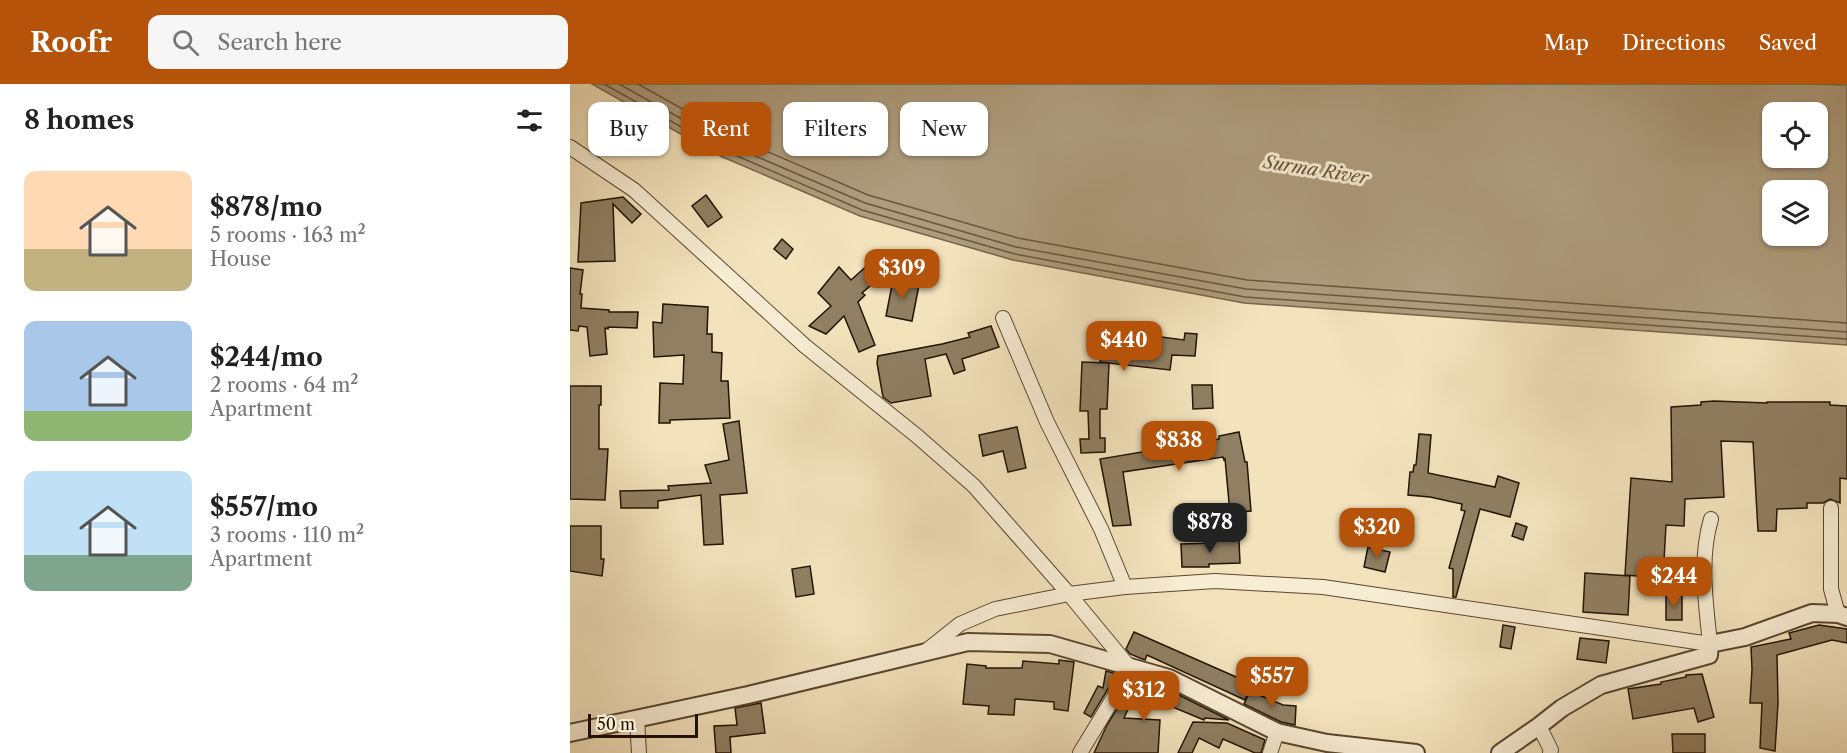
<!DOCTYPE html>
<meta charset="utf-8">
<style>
body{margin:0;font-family:"Libre Caslon Text",serif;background:#f6f6f6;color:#222;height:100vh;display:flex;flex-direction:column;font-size:22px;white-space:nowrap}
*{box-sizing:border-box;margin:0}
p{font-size:20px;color:#767676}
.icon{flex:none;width:33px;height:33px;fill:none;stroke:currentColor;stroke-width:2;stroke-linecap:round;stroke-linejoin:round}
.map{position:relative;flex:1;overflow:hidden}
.sheet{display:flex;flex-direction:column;background:#fff;width:570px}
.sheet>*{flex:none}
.top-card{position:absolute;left:18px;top:18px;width:570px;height:54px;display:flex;gap:12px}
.fabs{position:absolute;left:1192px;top:18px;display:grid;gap:12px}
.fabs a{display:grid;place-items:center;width:66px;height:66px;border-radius:12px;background:#fff;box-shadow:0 2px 4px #0004;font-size:30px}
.scale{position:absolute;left:18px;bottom:15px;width:110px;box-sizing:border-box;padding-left:6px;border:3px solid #251200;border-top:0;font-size:16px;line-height:21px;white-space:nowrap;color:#251200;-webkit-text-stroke:4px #f7edd4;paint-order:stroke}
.price{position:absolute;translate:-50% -51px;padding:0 14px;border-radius:12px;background:#b45309;color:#fff;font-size:20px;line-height:39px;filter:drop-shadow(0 2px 3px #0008)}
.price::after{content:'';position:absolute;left:50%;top:36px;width:18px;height:14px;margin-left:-9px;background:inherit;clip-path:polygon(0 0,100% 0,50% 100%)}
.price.selected{background:#222;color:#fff}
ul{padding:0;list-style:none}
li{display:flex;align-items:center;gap:18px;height:150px;padding:0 24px}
li span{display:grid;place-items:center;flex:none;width:168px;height:120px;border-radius:12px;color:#555}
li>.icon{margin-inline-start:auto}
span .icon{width:72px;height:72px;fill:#fffc;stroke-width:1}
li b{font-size:26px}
h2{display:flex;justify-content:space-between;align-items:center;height:72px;padding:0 24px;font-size:26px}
.tag{padding:0 21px;border-radius:12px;background:#fff;box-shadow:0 2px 4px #0004;font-size:21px;line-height:54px}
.tag.selected{background:#b45309;color:#fff}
header{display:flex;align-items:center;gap:36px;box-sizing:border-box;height:84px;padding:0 30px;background:#b45309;color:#fff}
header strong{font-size:28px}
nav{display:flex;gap:33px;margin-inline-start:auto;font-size:21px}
.search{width:420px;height:54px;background:#f6f6f6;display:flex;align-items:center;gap:15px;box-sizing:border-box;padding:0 21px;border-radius:12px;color:#767676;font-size:22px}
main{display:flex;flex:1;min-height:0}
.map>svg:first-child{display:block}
.water{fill:#ad9c7d;stroke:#77654b;stroke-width:1.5;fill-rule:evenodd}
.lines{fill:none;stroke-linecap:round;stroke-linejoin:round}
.shore{stroke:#69573e;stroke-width:1.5}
.building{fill:#907f62;stroke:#251200;stroke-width:1.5}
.minor-casing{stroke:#58462f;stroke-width:16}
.tertiary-casing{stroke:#58462f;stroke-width:20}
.minor{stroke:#f7edd4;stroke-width:14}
.tertiary{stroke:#f7edd4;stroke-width:16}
.labels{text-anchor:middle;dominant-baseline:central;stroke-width:6;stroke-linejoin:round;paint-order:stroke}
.water-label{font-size:18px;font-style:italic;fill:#625038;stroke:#f7edd4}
</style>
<header>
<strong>Roofr</strong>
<div class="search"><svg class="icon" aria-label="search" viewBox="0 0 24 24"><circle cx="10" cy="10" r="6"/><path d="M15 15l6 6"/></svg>Search here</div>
<nav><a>Map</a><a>Directions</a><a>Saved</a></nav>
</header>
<main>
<section class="sheet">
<h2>8 homes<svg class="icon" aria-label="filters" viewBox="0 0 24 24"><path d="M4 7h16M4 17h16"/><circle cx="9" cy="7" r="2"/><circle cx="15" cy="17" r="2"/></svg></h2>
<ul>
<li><span style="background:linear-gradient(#ffd9b3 65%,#c2b280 0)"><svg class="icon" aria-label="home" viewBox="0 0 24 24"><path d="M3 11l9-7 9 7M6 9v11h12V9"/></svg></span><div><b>$878/mo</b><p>5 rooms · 163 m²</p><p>House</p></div></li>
<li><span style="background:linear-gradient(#a9c7e8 75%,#8fb573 0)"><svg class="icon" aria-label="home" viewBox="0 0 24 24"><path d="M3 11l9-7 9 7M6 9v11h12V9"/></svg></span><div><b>$244/mo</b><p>2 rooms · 64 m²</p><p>Apartment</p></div></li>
<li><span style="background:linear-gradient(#bfe0f5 70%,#7fa58c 0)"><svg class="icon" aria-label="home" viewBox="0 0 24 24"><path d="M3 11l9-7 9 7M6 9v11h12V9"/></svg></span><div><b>$557/mo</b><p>3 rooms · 110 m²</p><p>Apartment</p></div></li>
</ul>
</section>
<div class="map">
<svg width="1277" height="669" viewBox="0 0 1277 669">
<rect width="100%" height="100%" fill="#f3e3bd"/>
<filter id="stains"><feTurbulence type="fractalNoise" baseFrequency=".00333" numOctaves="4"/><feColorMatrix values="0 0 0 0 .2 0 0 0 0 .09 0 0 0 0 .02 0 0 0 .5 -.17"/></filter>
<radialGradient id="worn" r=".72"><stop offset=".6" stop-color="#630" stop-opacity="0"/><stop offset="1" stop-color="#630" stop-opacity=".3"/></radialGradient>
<path class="water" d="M22,0H1242L1277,1V261L674,219L443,176L290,132L148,71ZM1203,28H1248V74H1203ZM1203,106H1248V152H1203Z"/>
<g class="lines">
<g class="shore">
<polyline points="34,0 151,65 292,126 445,170 675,213 1277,255"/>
<polyline points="49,0 155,59 295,119 446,163 676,205 1277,248"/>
<polyline points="68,0 159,51 298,111 448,154 677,196 1277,239"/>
</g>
</g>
<g class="building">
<polygon points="136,111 152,133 138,143 122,122"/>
<polygon points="53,113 71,130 62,139 43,120 45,177 8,178 11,119"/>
<polygon points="212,155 223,165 216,175 204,165"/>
<polygon points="300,179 312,192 292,209 295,211 288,218 305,261 289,268 274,232 256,250 239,242 261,222 248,209 269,183 281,196"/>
<polygon points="0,184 13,186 10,210 12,210 11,224 39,226 39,228 68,228 67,244 38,243 38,245 35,244 37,270 20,272 17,243 9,242 8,247 0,246"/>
<polygon points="323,196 349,201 342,237 316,232"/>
<polygon points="93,220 138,223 137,250 142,250 142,268 152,269 151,297 158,297 160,334 100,336 100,339 89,339 90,299 113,300 114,271 84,273 83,238 92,239"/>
<polygon points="421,242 429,263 392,275 395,286 384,290 376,270 355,275 361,312 321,319 313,313 307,279 308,272 372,260 400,253 398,249"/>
<polygon points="536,248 561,249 614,256 615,249 627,250 625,272 602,271 600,286 539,279 537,325 530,325 530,354 535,354 535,368 511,369 510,355 519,355 518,327 510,327 512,278 539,279 530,278 533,257 535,258"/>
<polygon points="622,301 642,301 643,324 623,325"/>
<polygon points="0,302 31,302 31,321 29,321 29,365 38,365 35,416 0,415"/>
<polygon points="1144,317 1197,319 1197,318 1260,318 1260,321 1277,322 1277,395 1270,394 1270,419 1260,415 1253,419 1237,419 1237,424 1207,425 1206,447 1188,447 1183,358 1151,357 1154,413 1115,415 1114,442 1096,441 1093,494 1055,491 1061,394 1102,398 1101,323 1131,321 1131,318"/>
<polygon points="169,337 177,409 150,411 153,460 134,461 131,411 88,417 88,424 51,424 50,407 99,406 98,402 141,399 135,381 159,376 153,340"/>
<polygon points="447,343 456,384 438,388 433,367 413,372 409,351"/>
<polygon points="669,348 675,378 677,378 681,427 660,429 655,375 654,376 653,373 553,388 561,441 543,442 530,375 649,355 649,352"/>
<polygon points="849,350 861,351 858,389 925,403 928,392 949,399 940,433 910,425 886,513 883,513 883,485 879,484 895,427 891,426 892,420 860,413 838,411 840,388 843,388 844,381 846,381"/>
<polygon points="946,439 957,443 953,456 942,452"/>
<polygon points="0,442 31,442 31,475 34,475 32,492 0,487"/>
<polygon points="669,456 670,479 639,480 639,483 612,483 611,460 644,459 644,457"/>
<polygon points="798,463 820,468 815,488 794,483"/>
<polygon points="240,482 244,510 226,513 222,485"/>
<polygon points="1015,489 1060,492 1058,531 1013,528"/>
<rect x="1096" y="511" width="16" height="25"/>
<polygon points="933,541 945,543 941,565 930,563"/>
<polygon points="1249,541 1277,545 1277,559 1262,556 1207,571 1208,619 1205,667 1190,664 1192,619 1180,619 1182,585 1181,563 1221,555 1219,549"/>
<polygon points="564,548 682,600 675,616 577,571 575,576 560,570 556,565"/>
<polygon points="1010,554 1039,557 1036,579 1007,575"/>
<polygon points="489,576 504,578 498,627 484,625 484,618 445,615 444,631 418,630 419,622 393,620 397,580 416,582 416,584 452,584 453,577 489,580"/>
<polygon points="536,587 547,590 521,633 514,629 528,602 533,604"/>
<polygon points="1132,590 1144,633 1128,638 1124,624 1063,635 1058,605 1091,600 1091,598 1116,593 1116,591"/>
<polygon points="565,595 595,604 659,636 635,634 634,636 588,617 588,615 567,605 554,634 590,636 588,669 524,669 537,641"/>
<polygon points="680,607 713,621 726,622 725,641 711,638 674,620"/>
<polygon points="191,619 195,649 160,653 161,669 146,669 144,642 167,641 165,624"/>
<polygon points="623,638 657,639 695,656 691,669 685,669 653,655 649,664 629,654 622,669 608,669"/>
<polygon points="1102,650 1135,650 1135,669 1103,669"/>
</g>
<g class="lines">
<g class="minor-casing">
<g id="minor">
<polyline points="0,63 64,106 235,262 347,352 404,402 499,510 561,585 510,669"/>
<polyline points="433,234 477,338 531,445 555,503"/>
<polyline points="1261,424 1261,505 1268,530"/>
<path d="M356,567L390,540L425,525L499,510L555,503L645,497L753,503L1140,560C1136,519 1129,476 1141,435"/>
<polyline points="67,635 69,669"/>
<polyline points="969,642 981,666 980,669"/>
<polyline points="700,669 707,648"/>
</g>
</g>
<g class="tertiary-casing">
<g id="tertiary">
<polyline points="0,649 178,611 398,558 480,560 599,594 707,648 757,659 846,669"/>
<polyline points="930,669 969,642 992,624 1031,601 1139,571 1140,560 1175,553 1242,529 1268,530 1277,533"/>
</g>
</g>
<use href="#minor" class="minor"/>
<use href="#tertiary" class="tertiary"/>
</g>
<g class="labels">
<g class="water-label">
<text transform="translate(746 86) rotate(9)">Surma River</text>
</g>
</g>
<rect width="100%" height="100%" filter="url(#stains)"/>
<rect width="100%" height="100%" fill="url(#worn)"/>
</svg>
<div class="fabs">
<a><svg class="icon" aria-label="locate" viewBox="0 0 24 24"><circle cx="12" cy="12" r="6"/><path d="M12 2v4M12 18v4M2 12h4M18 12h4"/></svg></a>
<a><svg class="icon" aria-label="layers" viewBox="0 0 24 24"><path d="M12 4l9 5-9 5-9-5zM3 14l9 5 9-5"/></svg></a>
</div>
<div class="scale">50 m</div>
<b class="price" style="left:332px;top:216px">$309</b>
<b class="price" style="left:554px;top:288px">$440</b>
<b class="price" style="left:609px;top:388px">$838</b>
<b class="price selected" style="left:640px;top:470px">$878</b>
<b class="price" style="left:807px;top:475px">$320</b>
<b class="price" style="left:1104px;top:524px">$244</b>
<b class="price" style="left:702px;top:624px">$557</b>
<b class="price" style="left:574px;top:638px">$312</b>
<div class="top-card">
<a class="tag">Buy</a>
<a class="tag selected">Rent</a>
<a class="tag">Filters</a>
<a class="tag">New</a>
</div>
</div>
</main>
